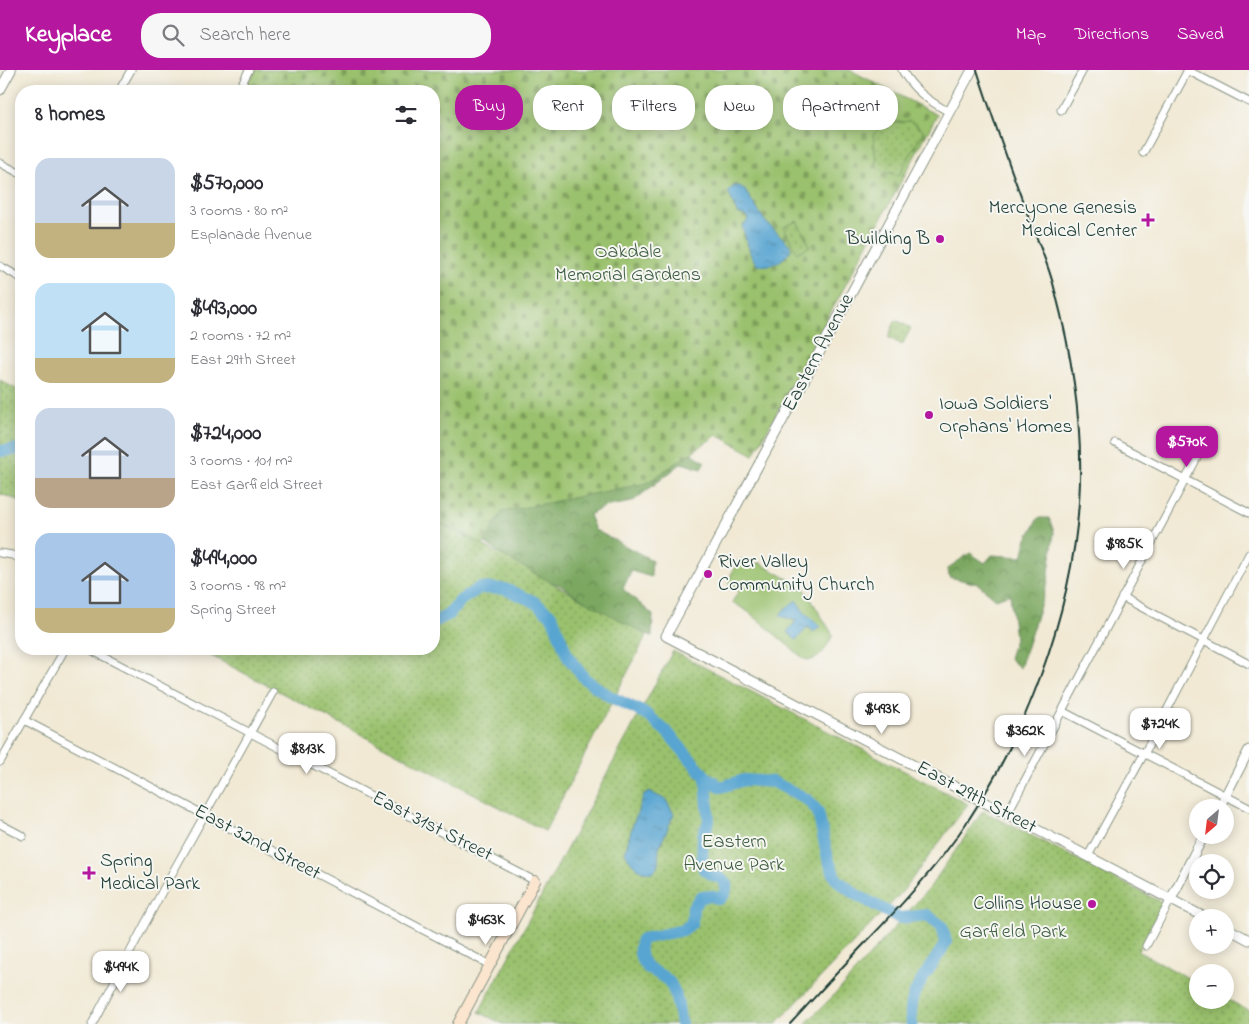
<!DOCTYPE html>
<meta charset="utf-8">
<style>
body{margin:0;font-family:"Indie Flower",sans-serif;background:#f7f7f7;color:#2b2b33;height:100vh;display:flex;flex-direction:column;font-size:19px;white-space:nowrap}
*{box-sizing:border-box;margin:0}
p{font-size:16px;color:#7c7c81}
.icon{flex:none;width:28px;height:28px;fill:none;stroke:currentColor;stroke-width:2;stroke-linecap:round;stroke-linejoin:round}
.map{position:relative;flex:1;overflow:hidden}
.side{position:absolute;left:15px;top:15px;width:425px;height:570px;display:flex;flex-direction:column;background:#fff;border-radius:20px;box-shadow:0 2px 12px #0003}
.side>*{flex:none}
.hud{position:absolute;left:455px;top:15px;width:475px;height:45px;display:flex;gap:10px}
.needle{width:32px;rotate:208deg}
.controls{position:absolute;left:1189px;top:729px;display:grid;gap:10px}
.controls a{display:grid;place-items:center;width:45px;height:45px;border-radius:50%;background:#fff;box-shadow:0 2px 12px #0003;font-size:25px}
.price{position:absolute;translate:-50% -42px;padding:0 11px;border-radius:10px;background:#fff;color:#222;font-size:16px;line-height:32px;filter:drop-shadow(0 1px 2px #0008)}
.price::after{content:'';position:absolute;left:50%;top:30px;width:15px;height:11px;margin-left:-8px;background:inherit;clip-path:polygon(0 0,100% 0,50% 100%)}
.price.on{background:#b5179e;color:#fff}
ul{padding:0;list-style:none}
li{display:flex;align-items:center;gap:15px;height:125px;padding:0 20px}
li span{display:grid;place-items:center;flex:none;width:140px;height:100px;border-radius:15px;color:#555}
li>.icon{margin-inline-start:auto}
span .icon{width:60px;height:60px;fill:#fffc;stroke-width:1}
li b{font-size:21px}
h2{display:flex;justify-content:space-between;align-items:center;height:60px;padding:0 20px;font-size:21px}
.pill{padding:0 18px;border-radius:20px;background:#fff;box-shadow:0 2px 12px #0003;font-size:18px;line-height:45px}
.pill.on{background:#b5179e;color:#fff}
header{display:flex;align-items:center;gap:30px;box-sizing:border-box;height:70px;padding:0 25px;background:#b5179e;color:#fff}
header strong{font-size:24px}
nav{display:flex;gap:28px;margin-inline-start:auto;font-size:18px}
.search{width:350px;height:45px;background:#f7f7f7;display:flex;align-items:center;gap:12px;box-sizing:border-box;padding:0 18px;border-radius:20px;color:#7c7c81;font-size:19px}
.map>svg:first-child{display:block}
.grass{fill:#9ac16d;stroke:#5c7f50}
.forest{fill:url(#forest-crowns);stroke:#4d724a}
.cemetery{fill:url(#cemetery-stones);stroke:#5c7f50}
.park{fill:url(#park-dots);stroke:#5c7f50}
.water{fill:url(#water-ripples);stroke:#3c7182}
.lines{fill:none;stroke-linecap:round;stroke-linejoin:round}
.river{stroke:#59a5d1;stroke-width:12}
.minor-casing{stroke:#889384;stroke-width:9}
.tertiary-casing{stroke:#889384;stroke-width:11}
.secondary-casing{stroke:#889384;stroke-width:12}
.minor{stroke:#fff;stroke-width:7}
.tertiary{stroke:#fff;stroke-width:9}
.secondary{stroke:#fce5cf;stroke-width:10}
.rail{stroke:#1f3d34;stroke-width:2}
.poi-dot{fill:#b5179e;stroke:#f6f6f2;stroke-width:2}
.labels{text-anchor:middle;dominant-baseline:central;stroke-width:4;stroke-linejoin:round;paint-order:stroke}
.poi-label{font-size:20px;fill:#1f3d34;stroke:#f6f6f2;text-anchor:end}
.park-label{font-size:20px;fill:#3e5e42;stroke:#f6f6f2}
.street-label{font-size:20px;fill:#1f3d34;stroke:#f6f6f2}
</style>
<header>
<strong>Keyplace</strong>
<div class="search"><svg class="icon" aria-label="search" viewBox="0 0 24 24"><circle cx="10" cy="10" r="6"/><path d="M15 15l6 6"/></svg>Search here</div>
<nav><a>Map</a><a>Directions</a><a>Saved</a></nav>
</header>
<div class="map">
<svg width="1249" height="954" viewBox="0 0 1249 954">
<defs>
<pattern id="forest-crowns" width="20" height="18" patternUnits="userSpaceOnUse" patternTransform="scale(1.25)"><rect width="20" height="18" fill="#7ba760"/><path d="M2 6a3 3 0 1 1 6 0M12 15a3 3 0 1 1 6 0" fill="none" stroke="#648950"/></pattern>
<pattern id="cemetery-stones" width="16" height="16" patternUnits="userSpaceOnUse" patternTransform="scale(1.25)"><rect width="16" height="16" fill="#9ac16d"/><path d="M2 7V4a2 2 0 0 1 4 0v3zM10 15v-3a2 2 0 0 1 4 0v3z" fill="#7d9e5a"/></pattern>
<pattern id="park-dots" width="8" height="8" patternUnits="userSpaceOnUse" patternTransform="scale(1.25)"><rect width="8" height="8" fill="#9ac16d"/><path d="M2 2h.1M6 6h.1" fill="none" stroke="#7d9e5a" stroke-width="1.8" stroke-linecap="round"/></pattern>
<pattern id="water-ripples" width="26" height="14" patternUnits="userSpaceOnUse" patternTransform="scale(1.25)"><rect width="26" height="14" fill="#59a5d1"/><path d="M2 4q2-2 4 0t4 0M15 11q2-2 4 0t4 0" fill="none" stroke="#4988aa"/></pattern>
</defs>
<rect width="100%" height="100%" fill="#f6f6f2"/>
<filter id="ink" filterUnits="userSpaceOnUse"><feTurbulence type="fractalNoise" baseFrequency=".02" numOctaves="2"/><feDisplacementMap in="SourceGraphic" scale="10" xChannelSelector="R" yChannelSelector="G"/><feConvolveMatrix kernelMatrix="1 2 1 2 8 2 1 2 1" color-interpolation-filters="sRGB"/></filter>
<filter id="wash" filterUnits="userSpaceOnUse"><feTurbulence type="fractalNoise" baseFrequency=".0096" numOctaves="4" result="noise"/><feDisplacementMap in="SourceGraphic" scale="20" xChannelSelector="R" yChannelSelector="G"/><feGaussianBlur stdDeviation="1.12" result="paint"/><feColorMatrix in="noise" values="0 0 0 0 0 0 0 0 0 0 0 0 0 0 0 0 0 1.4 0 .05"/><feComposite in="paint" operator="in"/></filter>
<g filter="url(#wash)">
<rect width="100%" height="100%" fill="#f1e9d4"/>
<path class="grass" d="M741,489L755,497L758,492L804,518L833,565C826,577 820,594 804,589L750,543L732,532L739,521L728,512L737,491L739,492Z"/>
<g class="forest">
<polygon points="678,374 705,392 701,399 682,393 632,432 604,437 589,445 595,460 652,490 651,507 631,501 623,519 653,545 652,566 612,549 560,515 530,505 480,469 434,456 434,416"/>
<polygon points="1038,448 1049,448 1054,462 1048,511 1020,598 1009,588 1015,569 1010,524 996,529 978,514 949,507 948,498 970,483 985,493 992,485 1022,487 1026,471"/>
</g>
<polygon class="cemetery" points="252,0 850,0 937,45 754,385 717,365 647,413 502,442 483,475 434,450 434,21 241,21"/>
<g class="park">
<polygon points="910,51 924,61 899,105 885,102 877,97 873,65 883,54"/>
<polygon points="797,151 810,176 797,183 784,157"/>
<polygon points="896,250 911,258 902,275 888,267"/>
<polygon points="0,310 21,322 21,431 0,424"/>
<polygon points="434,450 483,475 647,565 545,761 198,579 434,579"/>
<polygon points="673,581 968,734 902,822 776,954 503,954 479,942"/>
<polygon points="983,741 1163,833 1138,881 1197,913 1198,930 1225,930 1225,928 1249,941 1249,954 805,954 841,918 930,817"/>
</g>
<g class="water">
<path d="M734,116H740L744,119L765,151L790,175L791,180C783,192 771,197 757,195L751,186L742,156L747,152L748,147L737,143L728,121Z"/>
<polygon points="796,530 804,542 820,556 814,562 808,557 796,570 787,562 796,551 780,546 783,541"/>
<path d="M650,722L666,730L674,744L659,778L658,794L654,802C640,804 631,794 625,782L633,754L644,725Z"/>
</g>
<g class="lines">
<g class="river">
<polyline points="0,381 21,379"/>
<path d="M434,552L448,545L461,530L479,518L505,519L533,531L552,546L568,587L585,609L609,626L646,644L667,662L706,707L721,717L744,710L773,712L799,725L809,731L818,742L828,789L836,809L855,824L899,848L927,845L942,856L946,872C932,899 905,922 912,954"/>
<path d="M681,954C678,940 678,925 670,913C662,902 646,902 641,888C639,880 639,877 642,869L683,860L692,853L693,837L701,827L711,826L719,829L725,823L727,814L720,808L712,805L704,799L702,792L703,765L709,751L706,707"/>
</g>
</g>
</g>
<g filter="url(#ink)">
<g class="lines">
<g class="minor-casing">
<g id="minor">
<path d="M902,0C913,20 929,31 949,42"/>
<polyline points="1187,0 1249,32"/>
<polyline points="119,21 131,0"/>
<polyline points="238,21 249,0"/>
<polyline points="1061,40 1083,0"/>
<polyline points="1143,83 1188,0"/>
<polyline points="0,93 21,104"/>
<polyline points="0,196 21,208"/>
<polyline points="1115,373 1249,443"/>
<polyline points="0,483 12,485 21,489"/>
<polyline points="1122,527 1249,594"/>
<polyline points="89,579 535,811"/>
<polyline points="1062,641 1249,738"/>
<polyline points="24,650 490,895"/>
<polyline points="0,692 65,579"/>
<polyline points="1007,744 1207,369"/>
<polyline points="0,754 23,766"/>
<polyline points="1088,786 1144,684 1249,484"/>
<polyline points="1146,876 1171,829"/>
<polyline points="92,954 165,816 273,622"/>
</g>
</g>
<g class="tertiary-casing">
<g id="tertiary">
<polyline points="972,0 666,566 1206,848"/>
<polyline points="0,20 11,0"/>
<polyline points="1219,738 1249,680"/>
<polyline points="1171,829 1204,765"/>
<polyline points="1225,857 1249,870"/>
</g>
</g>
<g class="secondary-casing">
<polyline id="secondary" points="458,954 535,811"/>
</g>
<use href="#minor" class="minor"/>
<use href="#tertiary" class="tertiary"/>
<use href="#secondary" class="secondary"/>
<path class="rail" d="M790,954C815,927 840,899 866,872C898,839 929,805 956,768C1023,674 1072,546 1079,432C1084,361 1073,289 1055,221C1049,195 1037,170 1028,146C1010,97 993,49 977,0"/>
</g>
</g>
<g class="poi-dot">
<path d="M1145.5 142.5h5v5h5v5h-5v5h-5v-5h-5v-5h5z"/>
<circle cx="940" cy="169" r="5"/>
<circle cx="929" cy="345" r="5"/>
<circle cx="708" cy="504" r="5"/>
<path d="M86.5 795.5h5v5h5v5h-5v5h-5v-5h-5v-5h5z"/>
<circle cx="1092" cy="834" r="5"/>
</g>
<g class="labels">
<g class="poi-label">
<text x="1137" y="138">MercyOne Genesis<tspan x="1137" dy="23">Medical Center</tspan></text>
<text x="930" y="169">Building B</text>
<text x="939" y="334" text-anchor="start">Iowa Soldiers'<tspan x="939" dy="23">Orphans' Homes</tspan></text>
<text x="718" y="492" text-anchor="start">River Valley<tspan x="718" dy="23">Community Church</tspan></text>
<text x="100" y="791" text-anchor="start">Spring<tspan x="100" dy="23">Medical Park</tspan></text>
<text x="1082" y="834">Collins House</text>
</g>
<g class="park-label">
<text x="628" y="182">Oakdale<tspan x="628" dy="23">Memorial Gardens</tspan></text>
<text x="734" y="772">Eastern<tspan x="734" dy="23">Avenue Park</tspan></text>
<text x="1013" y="862">Garfield Park</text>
</g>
<g class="street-label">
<text transform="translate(819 283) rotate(-62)">Eastern Avenue</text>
<text transform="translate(976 728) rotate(28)">East 29th Street</text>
<text transform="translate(432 757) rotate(27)">East 31st Street</text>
<text transform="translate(257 773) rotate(28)">East 32nd Street</text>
</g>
</g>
</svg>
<div class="controls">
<a><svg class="needle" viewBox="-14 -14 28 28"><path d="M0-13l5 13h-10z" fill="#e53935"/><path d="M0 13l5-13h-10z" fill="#7c7c81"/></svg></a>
<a><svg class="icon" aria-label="locate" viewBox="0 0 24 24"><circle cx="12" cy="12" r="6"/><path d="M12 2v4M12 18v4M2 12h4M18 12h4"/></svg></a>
<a>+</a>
<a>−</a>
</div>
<b class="price on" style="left:1187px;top:398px">$570K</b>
<b class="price" style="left:1124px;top:500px">$985K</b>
<b class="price" style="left:882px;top:665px">$493K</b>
<b class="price" style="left:1160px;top:680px">$724K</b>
<b class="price" style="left:1025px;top:687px">$362K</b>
<b class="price" style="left:307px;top:705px">$813K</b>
<b class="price" style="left:486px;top:876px">$463K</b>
<b class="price" style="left:121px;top:923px">$494K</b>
<div class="hud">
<a class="pill on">Buy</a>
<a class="pill">Rent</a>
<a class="pill">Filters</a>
<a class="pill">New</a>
<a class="pill">Apartment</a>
</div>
<section class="side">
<h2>8 homes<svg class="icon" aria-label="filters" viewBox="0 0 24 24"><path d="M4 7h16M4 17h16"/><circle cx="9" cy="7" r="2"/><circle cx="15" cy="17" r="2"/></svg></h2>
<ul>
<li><span style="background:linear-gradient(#c9d6e8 65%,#c2b280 0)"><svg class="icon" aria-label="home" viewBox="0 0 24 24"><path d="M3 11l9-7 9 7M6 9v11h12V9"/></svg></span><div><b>$570,000</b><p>3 rooms · 80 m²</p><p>Esplanade Avenue</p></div></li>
<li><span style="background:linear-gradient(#bfe0f5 75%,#c2b280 0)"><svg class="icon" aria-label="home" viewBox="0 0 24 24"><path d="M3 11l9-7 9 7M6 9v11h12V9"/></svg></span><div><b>$493,000</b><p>2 rooms · 72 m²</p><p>East 29th Street</p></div></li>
<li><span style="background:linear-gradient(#c9d6e8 70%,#b9a48a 0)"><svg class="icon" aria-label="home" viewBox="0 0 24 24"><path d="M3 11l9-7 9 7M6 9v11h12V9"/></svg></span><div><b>$724,000</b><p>3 rooms · 101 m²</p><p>East Garfield Street</p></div></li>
<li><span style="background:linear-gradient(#a9c7e8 75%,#c2b280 0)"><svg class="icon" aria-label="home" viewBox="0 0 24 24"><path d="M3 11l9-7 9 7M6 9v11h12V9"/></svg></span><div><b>$494,000</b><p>3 rooms · 98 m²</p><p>Spring Street</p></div></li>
</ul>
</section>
</div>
